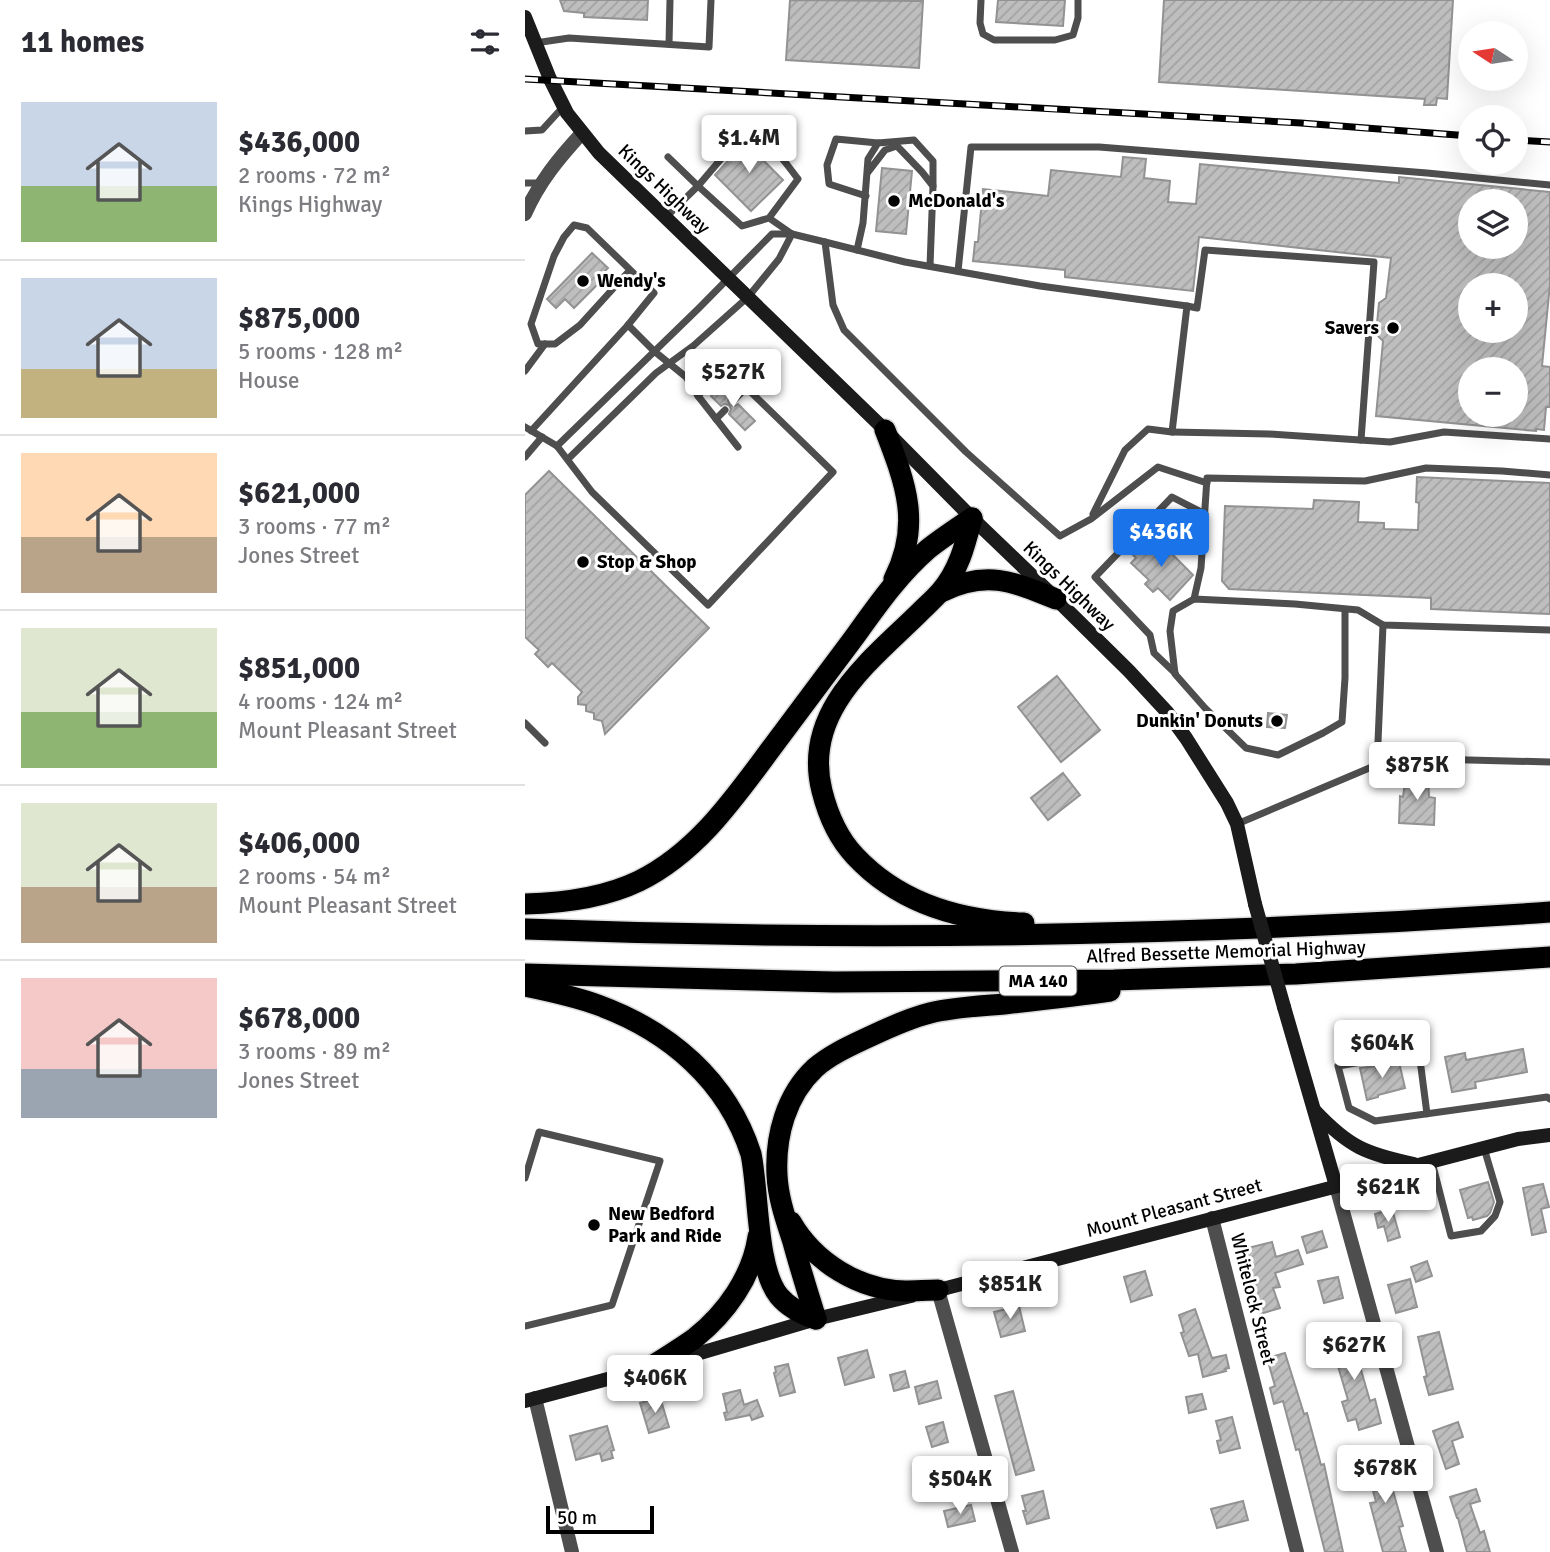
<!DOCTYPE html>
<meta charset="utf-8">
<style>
body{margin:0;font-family:Signika,sans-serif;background:#f2f2f3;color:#2b2b33;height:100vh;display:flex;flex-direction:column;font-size:26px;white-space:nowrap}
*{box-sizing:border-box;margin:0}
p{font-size:23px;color:#7c7c81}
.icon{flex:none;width:38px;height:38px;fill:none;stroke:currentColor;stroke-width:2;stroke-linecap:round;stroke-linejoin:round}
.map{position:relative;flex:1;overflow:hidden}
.sheet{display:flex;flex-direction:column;background:#fff;width:525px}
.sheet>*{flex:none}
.needle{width:46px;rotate:282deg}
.fabs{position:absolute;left:933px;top:21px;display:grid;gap:14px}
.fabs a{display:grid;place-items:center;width:70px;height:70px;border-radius:50%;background:#fff;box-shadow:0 7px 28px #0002;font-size:35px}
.scale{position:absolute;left:21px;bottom:18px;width:108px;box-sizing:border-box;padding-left:7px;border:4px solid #000;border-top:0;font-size:19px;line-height:24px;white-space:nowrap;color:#000;-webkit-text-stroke:5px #fff;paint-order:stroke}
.price{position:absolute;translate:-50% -60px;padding:0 16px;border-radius:7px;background:#fff;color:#222;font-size:23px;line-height:46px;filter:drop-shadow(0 2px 4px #0008)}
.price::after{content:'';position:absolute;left:50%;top:42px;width:21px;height:16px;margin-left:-10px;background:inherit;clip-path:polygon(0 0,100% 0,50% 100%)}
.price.selected{background:#1a73e8;color:#fff}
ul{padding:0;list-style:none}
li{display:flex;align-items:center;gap:21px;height:175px;padding:0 21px}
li+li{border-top:2px solid #e1e1e2}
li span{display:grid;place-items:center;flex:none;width:196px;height:140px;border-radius:0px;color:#555}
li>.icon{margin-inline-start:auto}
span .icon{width:84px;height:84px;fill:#fffc;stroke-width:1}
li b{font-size:30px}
h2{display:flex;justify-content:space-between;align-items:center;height:84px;padding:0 21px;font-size:30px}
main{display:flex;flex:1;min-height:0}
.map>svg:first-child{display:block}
.building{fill:url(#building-hatch);stroke:#929292;stroke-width:2;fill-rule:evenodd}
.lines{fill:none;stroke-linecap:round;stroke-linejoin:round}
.motorway-casing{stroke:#dbdbdb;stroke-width:24}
.service{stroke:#4e4e4e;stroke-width:7}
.minor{stroke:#4e4e4e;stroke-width:14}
.secondary{stroke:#1b1b1b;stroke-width:14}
.motorway{stroke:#000;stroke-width:21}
.rail-casing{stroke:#000;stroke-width:7}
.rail{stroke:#fff;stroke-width:4.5;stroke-dasharray:13;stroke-linecap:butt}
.secondary-bridge{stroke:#1b1b1b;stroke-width:14}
.poi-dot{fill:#000;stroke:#fff;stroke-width:2.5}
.labels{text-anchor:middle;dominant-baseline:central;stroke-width:6;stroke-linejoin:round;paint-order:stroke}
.shield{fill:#fff;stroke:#4c4c4c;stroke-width:2}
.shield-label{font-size:18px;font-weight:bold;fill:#000}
.street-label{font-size:19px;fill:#000;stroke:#fff}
.poi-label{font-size:19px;font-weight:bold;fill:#000;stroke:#fff;text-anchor:start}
</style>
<main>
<section class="sheet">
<h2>11 homes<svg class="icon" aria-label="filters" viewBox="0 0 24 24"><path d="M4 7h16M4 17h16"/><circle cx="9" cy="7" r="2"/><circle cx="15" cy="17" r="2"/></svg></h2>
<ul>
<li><span style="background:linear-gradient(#c9d6e8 60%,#8fb573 0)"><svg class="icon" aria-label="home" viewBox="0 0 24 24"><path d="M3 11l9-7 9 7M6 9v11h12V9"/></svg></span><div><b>$436,000</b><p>2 rooms · 72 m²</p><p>Kings Highway</p></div></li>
<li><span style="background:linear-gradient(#c9d6e8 65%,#c2b280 0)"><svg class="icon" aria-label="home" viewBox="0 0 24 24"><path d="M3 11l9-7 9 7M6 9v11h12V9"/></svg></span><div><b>$875,000</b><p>5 rooms · 128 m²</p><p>House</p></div></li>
<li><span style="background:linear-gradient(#ffd9b3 60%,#b9a48a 0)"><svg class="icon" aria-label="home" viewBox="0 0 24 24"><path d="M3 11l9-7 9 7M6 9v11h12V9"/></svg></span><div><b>$621,000</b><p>3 rooms · 77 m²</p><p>Jones Street</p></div></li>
<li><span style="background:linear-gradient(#dfe7d0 60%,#8fb573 0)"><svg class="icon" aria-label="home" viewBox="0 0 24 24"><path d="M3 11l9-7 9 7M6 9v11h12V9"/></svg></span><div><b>$851,000</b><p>4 rooms · 124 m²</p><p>Mount Pleasant Street</p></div></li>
<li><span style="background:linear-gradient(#dfe7d0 60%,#b9a48a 0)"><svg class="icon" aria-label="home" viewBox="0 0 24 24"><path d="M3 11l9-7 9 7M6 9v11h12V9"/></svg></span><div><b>$406,000</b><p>2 rooms · 54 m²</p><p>Mount Pleasant Street</p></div></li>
<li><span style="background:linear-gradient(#f6c9c9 65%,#9aa5b1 0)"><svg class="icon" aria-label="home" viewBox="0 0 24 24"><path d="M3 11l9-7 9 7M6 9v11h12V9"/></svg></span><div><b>$678,000</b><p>3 rooms · 89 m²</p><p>Jones Street</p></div></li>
</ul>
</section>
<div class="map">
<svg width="1025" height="1552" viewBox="0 0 1025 1552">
<defs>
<pattern id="building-hatch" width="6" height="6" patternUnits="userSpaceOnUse" patternTransform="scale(1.75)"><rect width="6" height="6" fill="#bebebe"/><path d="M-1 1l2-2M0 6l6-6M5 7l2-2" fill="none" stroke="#a2a2a2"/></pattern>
</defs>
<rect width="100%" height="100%" fill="#fff"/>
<g class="building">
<polygon points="35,0 123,0 122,20 59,17 59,13 39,11"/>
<polygon points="265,0 398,1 394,68 261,60"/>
<polygon points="473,0 540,0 538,26 471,22"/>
<polygon points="639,0 928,0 922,99 912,98 911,105 899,105 900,99 634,82"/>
<polygon points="223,139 228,141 239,152 234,156 258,180 226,211 190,175"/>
<path d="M598,157L621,159L619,178L645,181L643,202L671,204L675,164L874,183V177L1025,192V284L1017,366L1025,367V407H1021L1019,430L1011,429V431L851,416L858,341L851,334L854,303L861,298L866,258L674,237L668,291L540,277V270L448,261L450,242H453L458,189L523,196L526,170L596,177ZM945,201H990V247H945ZM945,285H990V331H945ZM945,369H990V415H945Z"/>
<polygon points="357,168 387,171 381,234 351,231"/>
<polygon points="67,253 83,268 73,278 76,281 49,308 40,299 31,308 22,299"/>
<polygon points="195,386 205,396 203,401 205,405 210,406 213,404 230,421 220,430 204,414 206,409 204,405 199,404 196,406 186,396"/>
<polygon points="24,471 184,628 80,734 77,721 69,719 69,713 61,711 61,705 53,704 53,697 57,692 27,663 23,667 10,654 14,650 0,637 0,495"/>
<polygon points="892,477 1025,483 1025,614 906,609 906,598 704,589 697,581 700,506 788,509 789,500 834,502 833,522 859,523 859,529 893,530 894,503 891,502"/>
<polygon points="622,538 642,557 646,553 668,575 645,600 633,588 628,592 620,584 624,580 606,563 611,558 607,554"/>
<polygon points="532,676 575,730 536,762 493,707"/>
<polygon points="743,713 762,715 760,728 742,727"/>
<polygon points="538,773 555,795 523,820 506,798"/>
<polygon points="881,775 903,775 904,797 910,798 909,825 874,823 875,796 878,797"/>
<polygon points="848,1047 849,1054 832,1057 830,1049"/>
<polygon points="998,1049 1002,1072 950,1082 951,1088 927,1092 920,1057 940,1053 941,1060"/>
<polygon points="874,1062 880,1088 853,1095 853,1097 842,1100 835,1068 851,1066 851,1068"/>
<polygon points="963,1182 969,1202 965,1213 962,1216 948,1220 947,1217 943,1218 935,1190"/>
<polygon points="1018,1184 1024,1207 1016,1209 1021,1232 1007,1235 998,1188"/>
<polygon points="867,1209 875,1237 863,1241 859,1226 853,1228 850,1214"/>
<polygon points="797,1231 802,1247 782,1253 777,1237"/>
<polygon points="747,1242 751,1257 773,1250 778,1264 750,1273 755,1287 748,1288 755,1308 735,1314 719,1249"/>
<polygon points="902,1261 907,1276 891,1282 886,1267"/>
<polygon points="620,1271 627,1295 606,1302 599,1277"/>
<polygon points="813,1277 818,1298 799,1303 793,1281"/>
<polygon points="885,1279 892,1307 871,1313 863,1285"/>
<polygon points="494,1306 500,1331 476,1337 469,1312"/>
<polygon points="670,1309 687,1358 701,1355 704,1368 700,1369 701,1371 678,1377 673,1354 664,1356 656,1333 659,1332 654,1315"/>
<polygon points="823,1325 845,1401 850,1399 856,1423 834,1430 831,1419 823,1421 817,1402 823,1400 807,1346 811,1345 807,1329"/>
<polygon points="914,1332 928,1389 904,1395 899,1377 902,1376 893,1337"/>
<polygon points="342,1350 349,1377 320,1385 313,1358"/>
<polygon points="760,1353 779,1414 782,1413 796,1465 799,1464 818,1552 800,1552 774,1449 771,1450 758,1401 749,1404 745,1388 750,1386 742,1358"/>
<polygon points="263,1364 270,1392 255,1396 249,1373 251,1372 250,1367"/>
<polygon points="380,1371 384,1387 369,1391 365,1375"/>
<polygon points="412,1381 416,1398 394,1404 390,1387"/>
<polygon points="215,1390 219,1405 232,1400 238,1416 227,1420 225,1415 201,1420 199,1413 202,1412 198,1394"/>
<polygon points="488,1391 509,1470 491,1475 470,1396"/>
<polygon points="677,1394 681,1409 664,1413 661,1397"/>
<polygon points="135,1397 144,1427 124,1433 115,1403"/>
<polygon points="707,1417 715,1448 695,1453 692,1441 696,1440 691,1421"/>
<polygon points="418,1422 423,1442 407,1447 401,1427"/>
<polygon points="933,1422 938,1437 927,1441 934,1464 921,1469 908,1431"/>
<polygon points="82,1426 89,1450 86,1451 88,1458 77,1461 75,1453 51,1460 45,1436"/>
<polygon points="857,1452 878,1526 874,1527 881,1552 858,1552 845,1503 851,1502 839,1457"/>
<polygon points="951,1489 955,1501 945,1504 955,1533 959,1531 965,1552 942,1552 933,1518 932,1518 925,1497"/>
<polygon points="518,1491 524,1518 502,1524 498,1511 501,1511 497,1496"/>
<polygon points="718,1501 723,1520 692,1528 686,1509"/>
<polygon points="446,1505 450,1521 423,1527 419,1511"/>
</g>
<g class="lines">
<g class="motorway-casing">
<g id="motorway">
<path d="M360,430C380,482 397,524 369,579"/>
<path d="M447,518C440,545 434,570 416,591C409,599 401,606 393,614C344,662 277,712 297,791C303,815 313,838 330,856C374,903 436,921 499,923"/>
<path d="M416,592C461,570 487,581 531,599"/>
<path d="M0,904C39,903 79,898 114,881C171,853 208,800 245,750C273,713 300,676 328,639C351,607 373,575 403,549C417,538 432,528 447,518"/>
<path d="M0,929C343,942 682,936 1025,912"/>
<polyline points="0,974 309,982 589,980 771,974 1025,957"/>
<path d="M0,986C24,991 49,996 73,1005C144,1031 202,1080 226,1154C234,1192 231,1268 254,1296C264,1308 276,1314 291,1319"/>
<path d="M266,1222C289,1262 334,1290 380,1291C391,1291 402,1290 413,1290"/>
<path d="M291,1319C283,1293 275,1268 268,1242C261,1220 253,1198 252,1175C250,1136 261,1095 290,1068C306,1054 327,1045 346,1036C365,1027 385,1018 405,1013C429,1007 454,1006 479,1004C514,1000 550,996 585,991"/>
<path d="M124,1368C139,1358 155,1349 170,1338C201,1313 227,1277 233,1237"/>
</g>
</g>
<g class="service">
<polyline points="456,0 455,23 458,34 469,40 530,40 548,35 553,18 553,0"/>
<polyline points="10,43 44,38 184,47 186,0"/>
<polyline points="144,44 145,0"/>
<polyline points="0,131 17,130 38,107"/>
<polyline points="343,172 360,150 372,146 397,172 408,186 405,266"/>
<polyline points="0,183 16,183"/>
<polyline points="341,196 304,184 302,165 311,139 353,143"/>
<polyline points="141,217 173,186 143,157"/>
<path d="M244,218L273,179C259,161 243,135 219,132L173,186L217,226L244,218L267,234"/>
<polyline points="300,242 380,262 515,286 662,306 647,432 623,429 600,450 568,514"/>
<polyline points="332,250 338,223 343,159 353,143 389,140 408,161 408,186"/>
<polyline points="433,271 446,147 574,147 902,173 1025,185"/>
<polyline points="662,306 672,308 680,250 849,262 836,440"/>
<polyline points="103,325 129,293 62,228 49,225 39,237 29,256 6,324 13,344 30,344 55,325 105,270"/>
<polyline points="0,371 20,344"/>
<polyline points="173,396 213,447"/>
<polyline points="209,400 221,388"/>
<polyline points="191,419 200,410"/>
<polyline points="0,427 32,446 67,492 183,605 308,472 199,366 173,396 161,377 129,351 103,325 6,431"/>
<polyline points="647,432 744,434 865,442 919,432 1025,439"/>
<polyline points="32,446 174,308 247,234 267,234 300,242 308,305 319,330 441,452 535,536 566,519 633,467 682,483"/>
<polyline points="0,457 17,437"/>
<polyline points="43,459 131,373 168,346 223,297 254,259 267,234"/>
<polyline points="669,599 676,568 682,478 840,481 901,468 977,471 1025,475"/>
<polyline points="820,609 820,678 817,722 798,733 753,755 721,748 680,708 650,674 645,631 648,611 669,599 770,604 833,610 858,625 1025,630"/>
<polyline points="650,673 629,653 625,635 570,577 647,497 680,514"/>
<polyline points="0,723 20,743"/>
<polyline points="852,765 858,625"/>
<polyline points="712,824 868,758 1025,762"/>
<polyline points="902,1114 894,1052 813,1066 824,1108 850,1121 1022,1097 1025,1099"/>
<polyline points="907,1162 926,1236 956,1231 970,1216 975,1202 959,1148"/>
<polyline points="0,1178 14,1132 135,1161 87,1305 0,1326"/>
</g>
<g class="minor">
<path d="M0,214C14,182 34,158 57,133"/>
<polyline points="811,1186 912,1552"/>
<polyline points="687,1218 772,1552"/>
<polyline points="413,1290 487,1552"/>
<polyline points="10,1398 47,1552"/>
</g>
<g class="secondary">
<polyline points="0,17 25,79 42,113 74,153 360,430 447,518 521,589 604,671 642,712 661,738 702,803 712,824 730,904"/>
<polyline points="759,1007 811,1186"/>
<path d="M790,1111C824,1147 841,1154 889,1164"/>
<polyline points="406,1292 993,1139 1025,1135"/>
<polyline points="0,1401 124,1368 291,1319 386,1296"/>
</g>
<use href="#motorway" class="motorway"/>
<g class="rail-casing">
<g id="rail">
<polyline points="0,79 776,123 945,136"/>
<polyline points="990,140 1025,142"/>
</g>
</g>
<use href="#rail" class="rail"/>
<polyline class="secondary-bridge" points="730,904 759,1007"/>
</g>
<g class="poi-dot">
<circle cx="369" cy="201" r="7"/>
<circle cx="58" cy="281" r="7"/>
<circle cx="868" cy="328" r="7"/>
<circle cx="58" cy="562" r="7"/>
<circle cx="752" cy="721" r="7"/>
<circle cx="69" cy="1225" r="7"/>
</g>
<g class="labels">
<rect class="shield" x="474.5" y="966.5" width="77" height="29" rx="5"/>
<g class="shield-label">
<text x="513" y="981">MA 140</text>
</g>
<g class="street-label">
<text transform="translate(139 189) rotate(44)">Kings Highway</text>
<text transform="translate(544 586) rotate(44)">Kings Highway</text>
<text transform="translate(701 952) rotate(-2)">Alfred Bessette Memorial Highway</text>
<text transform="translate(649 1208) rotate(-15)">Mount Pleasant Street</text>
<text transform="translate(728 1299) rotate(76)">Whitelock Street</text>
</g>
<g class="poi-label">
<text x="383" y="201">McDonald's</text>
<text x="72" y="281">Wendy's</text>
<text x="854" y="328" text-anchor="end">Savers</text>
<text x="72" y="562">Stop &amp; Shop</text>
<text x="738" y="721" text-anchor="end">Dunkin' Donuts</text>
<text x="83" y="1214">New Bedford<tspan x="83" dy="22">Park and Ride</tspan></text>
</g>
</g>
</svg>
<div class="fabs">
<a><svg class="needle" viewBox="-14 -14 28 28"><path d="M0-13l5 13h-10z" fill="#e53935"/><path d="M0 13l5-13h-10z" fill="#7c7c81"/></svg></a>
<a><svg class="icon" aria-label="locate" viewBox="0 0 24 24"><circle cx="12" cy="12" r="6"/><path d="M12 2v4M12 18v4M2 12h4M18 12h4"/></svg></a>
<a><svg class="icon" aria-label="layers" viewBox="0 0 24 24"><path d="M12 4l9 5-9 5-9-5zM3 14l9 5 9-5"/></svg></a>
<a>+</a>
<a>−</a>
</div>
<div class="scale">50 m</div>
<b class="price" style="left:224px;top:175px">$1.4M</b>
<b class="price" style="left:208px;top:409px">$527K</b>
<b class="price selected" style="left:636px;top:569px">$436K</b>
<b class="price" style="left:892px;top:802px">$875K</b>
<b class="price" style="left:857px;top:1080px">$604K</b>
<b class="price" style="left:863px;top:1224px">$621K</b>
<b class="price" style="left:485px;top:1321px">$851K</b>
<b class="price" style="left:829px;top:1382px">$627K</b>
<b class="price" style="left:130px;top:1415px">$406K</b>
<b class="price" style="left:860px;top:1505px">$678K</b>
<b class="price" style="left:435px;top:1516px">$504K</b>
</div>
</main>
